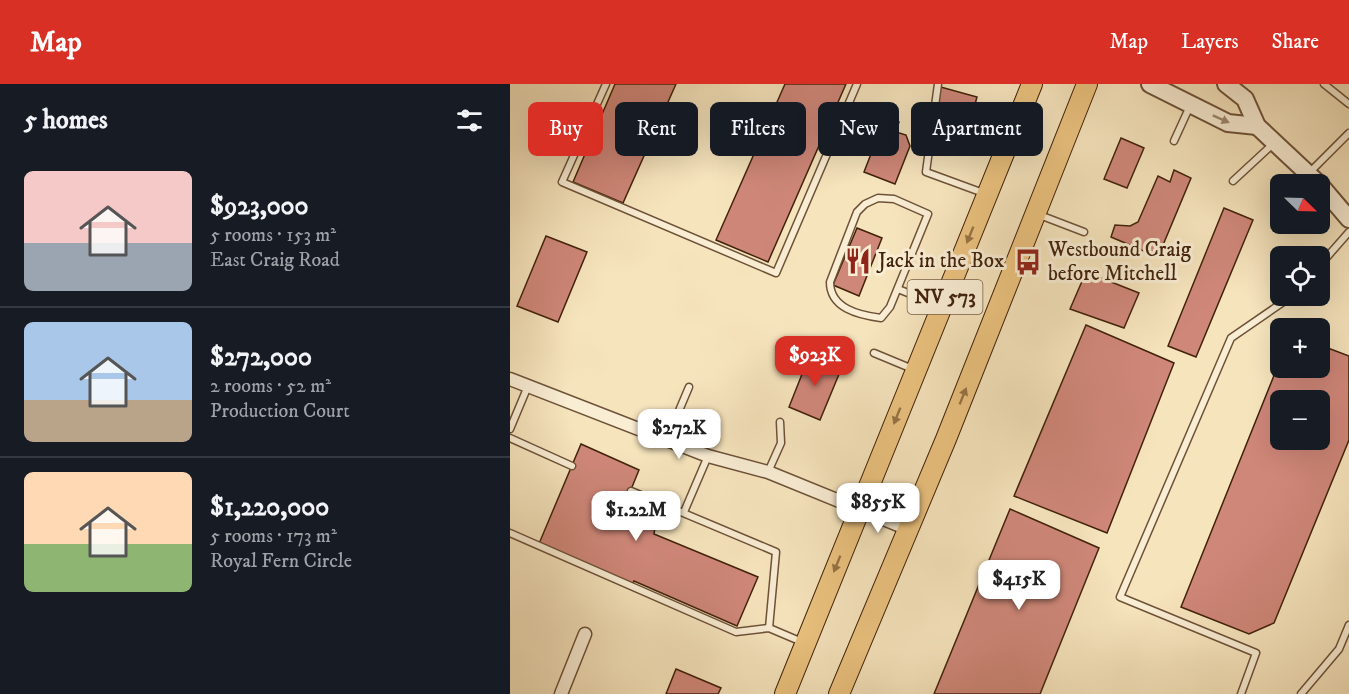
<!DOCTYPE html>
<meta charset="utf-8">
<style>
body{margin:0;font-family:"IM FELL DW Pica",serif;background:#20242c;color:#f1f3f6;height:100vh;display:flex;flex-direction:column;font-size:22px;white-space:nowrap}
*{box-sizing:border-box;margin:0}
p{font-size:20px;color:#9ea1a6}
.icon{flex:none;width:33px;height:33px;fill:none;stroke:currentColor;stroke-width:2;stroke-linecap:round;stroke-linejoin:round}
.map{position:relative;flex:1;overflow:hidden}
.drawer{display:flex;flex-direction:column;background:#171b24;width:510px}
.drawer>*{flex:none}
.banner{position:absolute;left:18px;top:18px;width:570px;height:54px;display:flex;gap:12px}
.needle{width:39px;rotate:113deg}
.controls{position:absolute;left:760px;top:90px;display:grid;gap:12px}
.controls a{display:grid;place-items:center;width:60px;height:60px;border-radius:9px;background:#171b24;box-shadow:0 6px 24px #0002;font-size:30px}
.price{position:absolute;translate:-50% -51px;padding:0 14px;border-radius:12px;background:#fff;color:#222;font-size:20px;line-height:39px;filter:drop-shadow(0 2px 3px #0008)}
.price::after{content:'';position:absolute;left:50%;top:36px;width:18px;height:14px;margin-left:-9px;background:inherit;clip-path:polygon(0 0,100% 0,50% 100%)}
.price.current{background:#d93025;color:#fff}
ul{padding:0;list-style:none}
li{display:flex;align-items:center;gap:18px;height:150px;padding:0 24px}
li+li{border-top:2px solid #363941}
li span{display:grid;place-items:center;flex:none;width:168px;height:120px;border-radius:9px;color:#555}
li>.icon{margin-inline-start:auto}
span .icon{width:72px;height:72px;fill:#fffc;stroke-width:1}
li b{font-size:26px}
h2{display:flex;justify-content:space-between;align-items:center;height:72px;padding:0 24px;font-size:26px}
.tag{padding:0 21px;border-radius:9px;background:#171b24;box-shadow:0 6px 24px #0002;font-size:21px;line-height:54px}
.tag.current{background:#d93025;color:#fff}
header{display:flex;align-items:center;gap:36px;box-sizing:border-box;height:84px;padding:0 30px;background:#d93025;color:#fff}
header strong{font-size:28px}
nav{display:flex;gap:33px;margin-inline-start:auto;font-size:21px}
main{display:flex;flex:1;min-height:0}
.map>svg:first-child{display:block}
.building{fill:#cf8779;stroke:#41220b;stroke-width:1.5;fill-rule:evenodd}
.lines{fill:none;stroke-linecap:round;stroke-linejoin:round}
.service-casing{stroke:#6e5238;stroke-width:9}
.minor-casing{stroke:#6e5238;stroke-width:15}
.tertiary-casing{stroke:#6e5238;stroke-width:20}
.primary-casing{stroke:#41220b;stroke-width:22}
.service{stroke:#f9edd4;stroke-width:6}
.minor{stroke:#f9edd4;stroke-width:12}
.tertiary{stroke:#f9edd4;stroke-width:16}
.primary{stroke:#ebc27e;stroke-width:20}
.oneway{fill:#9d8870}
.oneway2{fill:#967244}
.labels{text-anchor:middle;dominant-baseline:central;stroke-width:6;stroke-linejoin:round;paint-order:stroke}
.shield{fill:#f9edd4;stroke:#785f47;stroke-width:1.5}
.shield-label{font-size:20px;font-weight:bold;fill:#41220b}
.poi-label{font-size:21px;fill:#41220b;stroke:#f9edd4;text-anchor:start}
</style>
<header>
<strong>Map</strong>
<nav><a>Map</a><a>Layers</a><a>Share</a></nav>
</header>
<main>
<section class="drawer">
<h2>5 homes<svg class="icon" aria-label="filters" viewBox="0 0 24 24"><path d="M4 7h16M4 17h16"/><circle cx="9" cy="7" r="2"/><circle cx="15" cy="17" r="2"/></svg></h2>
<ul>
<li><span style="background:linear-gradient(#f6c9c9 60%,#9aa5b1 0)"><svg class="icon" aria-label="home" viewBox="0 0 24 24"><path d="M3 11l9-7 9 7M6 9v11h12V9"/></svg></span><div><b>$923,000</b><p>5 rooms · 153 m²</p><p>East Craig Road</p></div></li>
<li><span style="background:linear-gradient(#a9c7e8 65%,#b9a48a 0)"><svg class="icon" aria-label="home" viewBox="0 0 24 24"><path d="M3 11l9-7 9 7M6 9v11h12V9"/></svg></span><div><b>$272,000</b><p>2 rooms · 52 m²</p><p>Production Court</p></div></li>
<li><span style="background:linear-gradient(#ffd9b3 60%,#8fb573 0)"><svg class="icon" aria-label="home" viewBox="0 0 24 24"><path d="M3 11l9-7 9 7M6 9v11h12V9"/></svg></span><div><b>$1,220,000</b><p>5 rooms · 173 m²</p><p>Royal Fern Circle</p></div></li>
</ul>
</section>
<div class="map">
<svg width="839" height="610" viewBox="0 0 839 610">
<rect width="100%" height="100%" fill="#f6e4bd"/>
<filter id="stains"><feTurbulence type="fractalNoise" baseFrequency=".00333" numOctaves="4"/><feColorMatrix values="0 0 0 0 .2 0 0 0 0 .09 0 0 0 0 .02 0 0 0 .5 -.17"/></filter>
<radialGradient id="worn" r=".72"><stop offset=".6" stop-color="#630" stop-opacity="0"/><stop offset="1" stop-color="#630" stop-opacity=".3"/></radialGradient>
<g class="building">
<polygon points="105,0 166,0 113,119 63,98"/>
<polygon points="275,0 336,0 258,178 206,156"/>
<polygon points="427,2 467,13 461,35 421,24"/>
<polygon points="375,34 389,38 386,48 396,51 400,62 385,100 354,88"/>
<polygon points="611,54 634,64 617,104 594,95"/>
<polygon points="664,86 681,94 648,173 601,153 605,141 620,142 628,138 648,92 660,98"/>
<polygon points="714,124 743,136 686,273 658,262"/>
<polygon points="347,144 372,154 349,212 323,201"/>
<polygon points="36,152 77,168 48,238 7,222"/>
<polygon points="576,188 629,209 614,244 560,225"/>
<polygon points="576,241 664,279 597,449 504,412"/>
<path d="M810,261L839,272V356L764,539L739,550L671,523L771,274V284H810ZM771,316H810V356H771Z"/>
<polygon points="300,270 332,283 310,336 279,323"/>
<polygon points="71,360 129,386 111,430 145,444 144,450 248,493 227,542 124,497 121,502 28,462"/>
<polygon points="500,425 589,464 530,610 424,610"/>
<polygon points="166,585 211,604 208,610 156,610"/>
</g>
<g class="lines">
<g class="service-casing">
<g id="service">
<polyline points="96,0 52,98 266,189 347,0"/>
<polyline points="428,0 416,88 476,110"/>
<polyline points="814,0 839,20"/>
<polyline points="664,57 680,22"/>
<polyline points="799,89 839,49"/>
<polyline points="723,97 763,60"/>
<path d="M368,114L384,115L418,130L380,223L371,234C348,231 320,224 320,198L347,128L355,120Z"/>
<polyline points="527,130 574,148"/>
<polyline points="810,181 839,148"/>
<polyline points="388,205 428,221"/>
<polyline points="364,269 405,286"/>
<polyline points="0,345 18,302"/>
<polyline points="0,354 62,382"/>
<polyline points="157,355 179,303"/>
<polyline points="258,388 271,359 270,338"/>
<polyline points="121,407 266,468 259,544"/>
<polyline points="174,428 198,372"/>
<polyline points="0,449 226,548 259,544 292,558"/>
<polyline points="731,610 746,569 610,513 721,254 782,212"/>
<polyline points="791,610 829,565 839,541"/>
</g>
</g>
<g class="minor-casing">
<g id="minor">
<polyline points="0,295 198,372 258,388 398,445"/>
<polyline points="51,610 75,550"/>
</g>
</g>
<g class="tertiary-casing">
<g id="tertiary">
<polyline points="640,0 718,39 747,42"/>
<polyline points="716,0 735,15 747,42 809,100"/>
<polyline points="810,101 839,135"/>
</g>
</g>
<g class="primary-casing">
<g id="primary">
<polyline points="275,610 522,0"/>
<polyline points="329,610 436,355 577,0"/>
</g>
</g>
<use href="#service" class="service"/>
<use href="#minor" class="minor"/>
<use href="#tertiary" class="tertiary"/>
<use href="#primary" class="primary"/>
</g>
<defs><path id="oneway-solid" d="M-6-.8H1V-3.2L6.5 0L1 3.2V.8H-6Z" transform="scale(1.5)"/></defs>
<use class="oneway" href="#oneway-solid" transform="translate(711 35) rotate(24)"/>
<g class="oneway2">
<use href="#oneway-solid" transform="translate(460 151) rotate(112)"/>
<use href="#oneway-solid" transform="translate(453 312) rotate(-68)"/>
<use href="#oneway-solid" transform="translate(387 332) rotate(112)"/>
<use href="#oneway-solid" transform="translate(327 480) rotate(112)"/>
</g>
<defs>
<g id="restaurant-bare" transform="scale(2.07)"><path d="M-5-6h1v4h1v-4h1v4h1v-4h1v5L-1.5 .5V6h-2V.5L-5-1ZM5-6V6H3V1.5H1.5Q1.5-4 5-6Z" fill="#8f2418" stroke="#f9edd4" stroke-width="2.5" paint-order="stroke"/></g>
<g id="bus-bare" transform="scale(2.07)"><path d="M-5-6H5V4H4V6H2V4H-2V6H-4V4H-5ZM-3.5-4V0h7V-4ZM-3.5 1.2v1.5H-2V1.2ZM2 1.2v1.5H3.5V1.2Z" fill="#8f2418" stroke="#f9edd4" stroke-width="2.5" paint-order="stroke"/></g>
</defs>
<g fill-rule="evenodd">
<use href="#restaurant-bare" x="348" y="177"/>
<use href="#bus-bare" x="518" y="178"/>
</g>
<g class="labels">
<rect class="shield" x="397.5" y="196" width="75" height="34" rx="4.5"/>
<g class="shield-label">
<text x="435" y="213">NV 573</text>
</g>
<g class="poi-label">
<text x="538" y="166">Westbound Craig<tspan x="538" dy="24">before Mitchell</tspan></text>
<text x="368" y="177">Jack in the Box</text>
</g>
</g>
<rect width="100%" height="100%" filter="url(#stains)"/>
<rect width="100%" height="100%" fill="url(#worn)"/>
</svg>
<div class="controls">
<a><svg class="needle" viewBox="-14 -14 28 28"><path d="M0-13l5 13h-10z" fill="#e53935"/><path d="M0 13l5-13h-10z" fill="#9ea1a6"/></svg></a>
<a><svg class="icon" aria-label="locate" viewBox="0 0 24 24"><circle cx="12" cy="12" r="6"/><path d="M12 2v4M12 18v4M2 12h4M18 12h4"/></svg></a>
<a>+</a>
<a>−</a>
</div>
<b class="price current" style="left:305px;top:303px">$923K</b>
<b class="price" style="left:169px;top:376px">$272K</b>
<b class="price" style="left:368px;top:450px">$855K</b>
<b class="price" style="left:126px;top:458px">$1.22M</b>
<b class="price" style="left:509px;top:527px">$415K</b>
<div class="banner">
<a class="tag current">Buy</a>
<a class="tag">Rent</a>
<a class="tag">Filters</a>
<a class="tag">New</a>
<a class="tag">Apartment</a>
</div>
</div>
</main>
